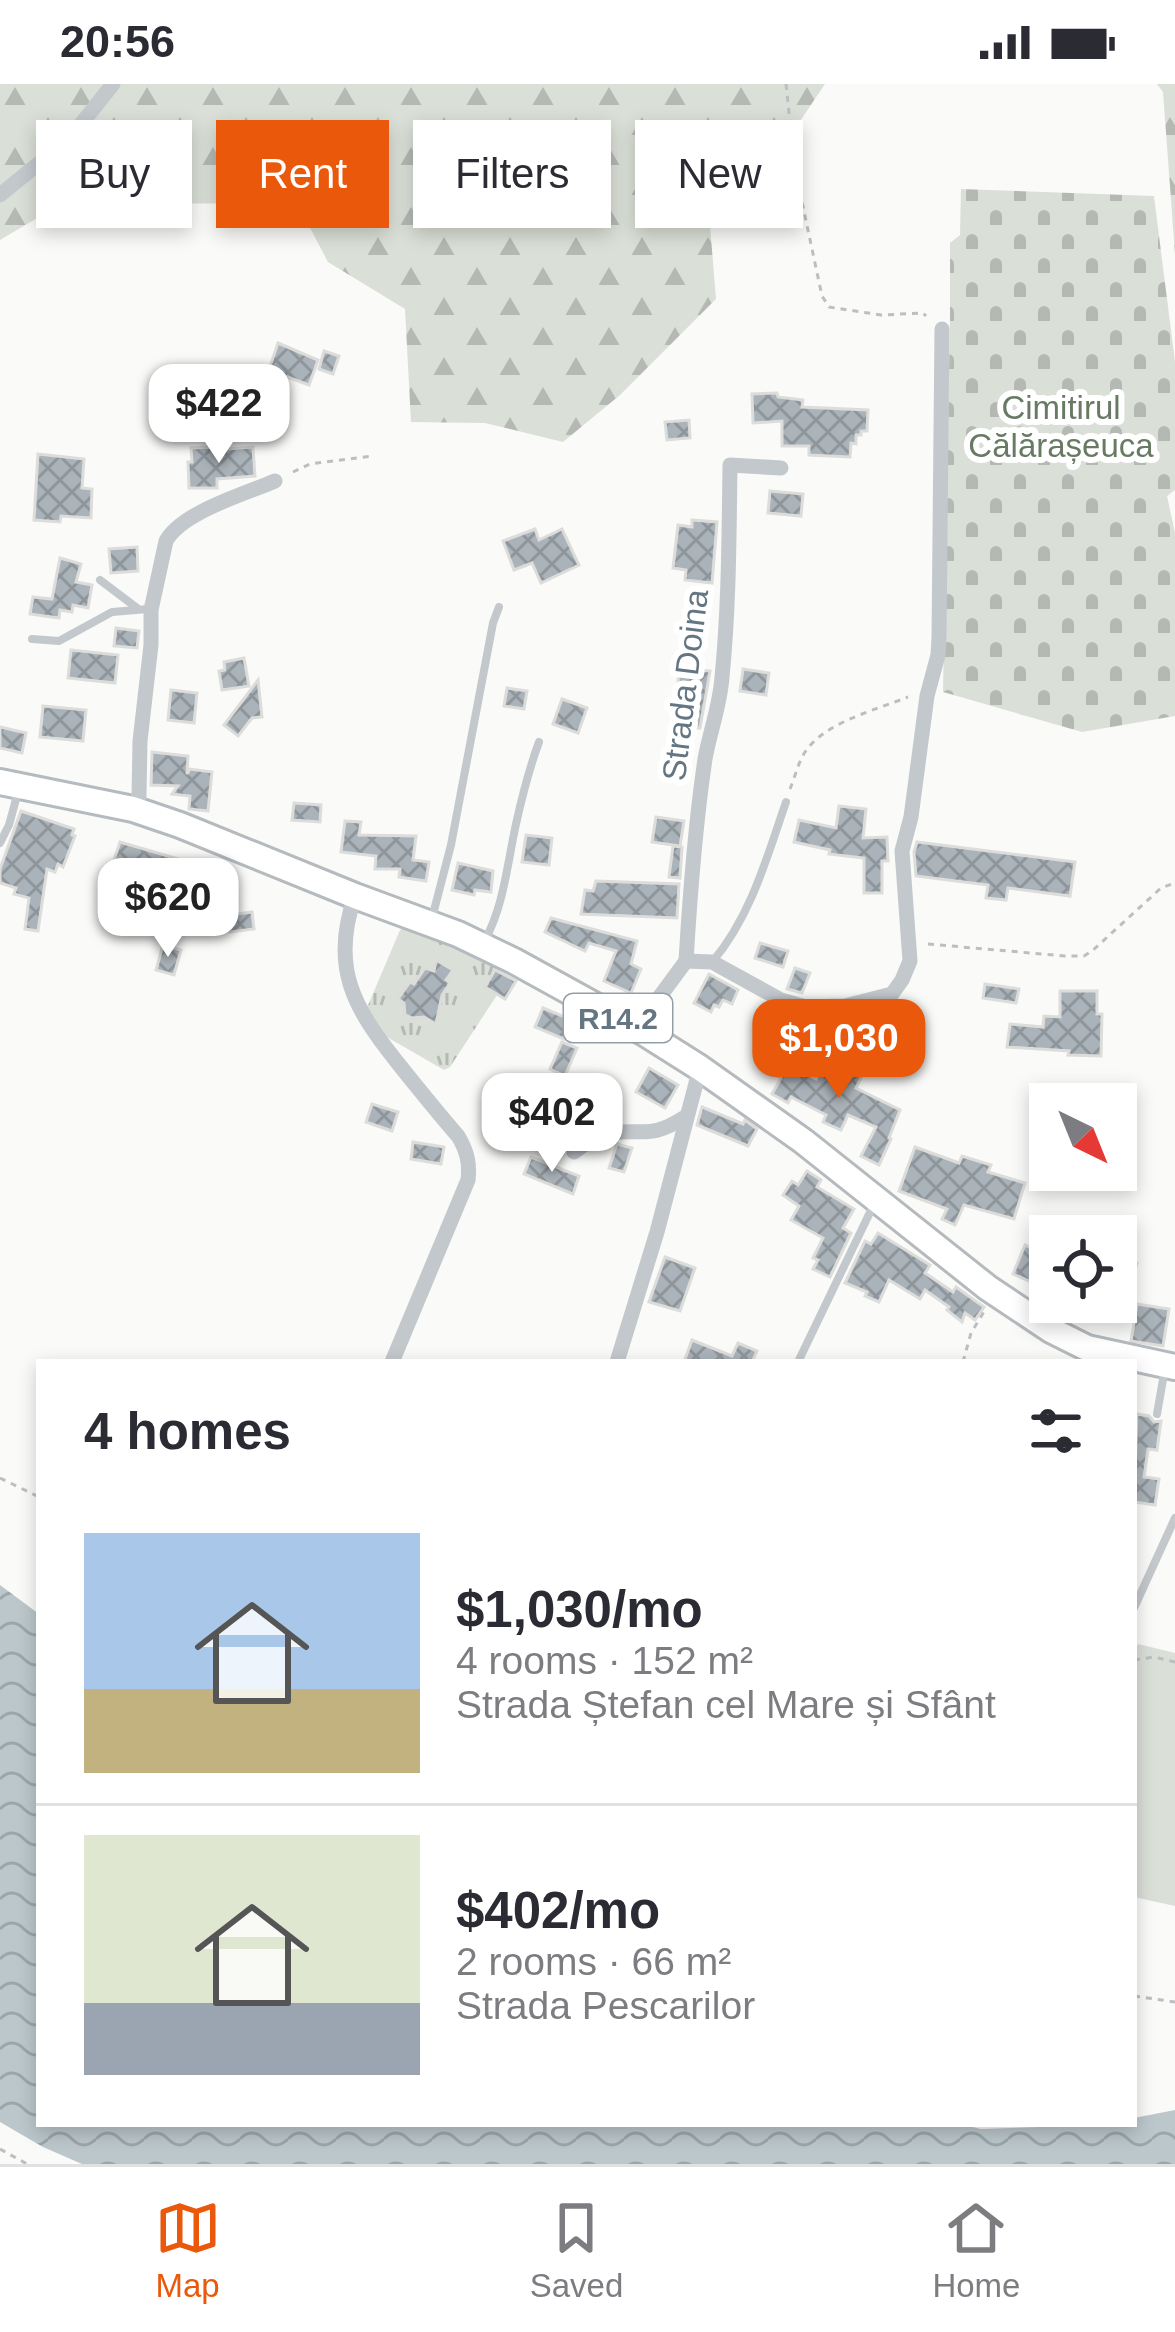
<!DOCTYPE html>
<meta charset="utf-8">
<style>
body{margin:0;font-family:Arial,sans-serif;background:#f7f7f7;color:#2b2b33;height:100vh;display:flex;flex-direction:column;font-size:45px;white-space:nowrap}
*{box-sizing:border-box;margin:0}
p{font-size:39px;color:#7c7c81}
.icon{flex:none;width:66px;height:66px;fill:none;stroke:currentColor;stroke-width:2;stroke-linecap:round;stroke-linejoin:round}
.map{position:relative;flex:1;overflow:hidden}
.panel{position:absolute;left:36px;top:1275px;width:1101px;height:768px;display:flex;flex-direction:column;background:#fff;border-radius:0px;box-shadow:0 6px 18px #0003}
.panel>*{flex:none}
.top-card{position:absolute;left:36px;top:36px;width:1104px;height:108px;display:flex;gap:24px}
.needle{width:78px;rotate:137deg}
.fabs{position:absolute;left:1029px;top:999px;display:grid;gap:24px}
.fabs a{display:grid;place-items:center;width:108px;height:108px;border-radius:0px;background:#fff;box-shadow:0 6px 18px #0003;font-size:60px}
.price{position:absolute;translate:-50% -102px;padding:0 27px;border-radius:24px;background:#fff;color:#222;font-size:39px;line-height:78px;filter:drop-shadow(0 3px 6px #0008)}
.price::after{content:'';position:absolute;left:50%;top:72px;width:36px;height:27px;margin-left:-18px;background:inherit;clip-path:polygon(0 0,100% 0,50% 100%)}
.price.on{background:#ea580c;color:#fff}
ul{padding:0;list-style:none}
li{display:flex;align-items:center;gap:36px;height:300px;padding:0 48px}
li+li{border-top:3px solid #e1e1e2}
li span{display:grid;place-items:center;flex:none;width:336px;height:240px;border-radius:0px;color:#555}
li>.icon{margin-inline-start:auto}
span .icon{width:144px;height:144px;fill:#fffc;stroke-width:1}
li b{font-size:51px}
h2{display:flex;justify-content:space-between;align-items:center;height:144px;padding:0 48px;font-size:51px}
.pill{padding:0 42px;border-radius:0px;background:#fff;box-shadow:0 6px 18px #0003;font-size:42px;line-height:108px}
.pill.on{background:#ea580c;color:#fff}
.status{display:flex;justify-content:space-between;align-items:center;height:84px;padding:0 60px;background:#fff;direction:ltr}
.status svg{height:33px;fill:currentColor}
.tab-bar{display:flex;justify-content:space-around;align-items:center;height:168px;border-top:3px solid #e1e1e2;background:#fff;font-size:33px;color:#7c7c81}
.tab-bar a{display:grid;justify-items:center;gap:6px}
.tab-bar .on{color:#ea580c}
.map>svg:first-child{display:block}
.grass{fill:url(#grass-tufts)}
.forest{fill:url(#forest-firs)}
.cemetery{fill:url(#cemetery-stones)}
.garden{fill:#dadfd7}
.water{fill:url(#water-waves)}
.building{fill:url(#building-cross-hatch);stroke:#dcdcda;stroke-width:3}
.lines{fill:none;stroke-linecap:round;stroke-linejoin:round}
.primary-casing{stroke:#b5babe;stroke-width:30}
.path{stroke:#bbbfc2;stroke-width:3;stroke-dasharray:6 6;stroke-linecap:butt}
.service{stroke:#c3c8cc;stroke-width:8}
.minor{stroke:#c3c8cc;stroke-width:15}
.primary{stroke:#fff;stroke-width:24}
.labels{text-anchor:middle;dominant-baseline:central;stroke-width:12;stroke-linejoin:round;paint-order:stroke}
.shield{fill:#fff;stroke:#939fa8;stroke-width:3}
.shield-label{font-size:30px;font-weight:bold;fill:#657683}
.park-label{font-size:33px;fill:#687a64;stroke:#fff}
.street-label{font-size:33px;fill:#657683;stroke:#fff}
</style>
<div class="status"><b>20:56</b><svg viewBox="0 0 49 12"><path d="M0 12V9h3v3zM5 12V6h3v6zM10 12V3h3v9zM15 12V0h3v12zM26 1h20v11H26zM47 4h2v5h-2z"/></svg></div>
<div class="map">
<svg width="1175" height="2080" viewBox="0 0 1175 2080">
<defs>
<pattern id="grass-tufts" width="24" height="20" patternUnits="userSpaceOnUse" patternTransform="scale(3)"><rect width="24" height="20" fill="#dadfd7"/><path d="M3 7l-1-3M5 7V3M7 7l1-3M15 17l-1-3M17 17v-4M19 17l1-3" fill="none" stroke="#b4b9b4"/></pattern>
<pattern id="forest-firs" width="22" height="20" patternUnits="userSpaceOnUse" patternTransform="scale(3)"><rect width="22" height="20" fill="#dadfd7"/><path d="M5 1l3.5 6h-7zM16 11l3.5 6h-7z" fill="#b4b9b4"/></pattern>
<pattern id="cemetery-stones" width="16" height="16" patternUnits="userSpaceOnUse" patternTransform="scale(3)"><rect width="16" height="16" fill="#dadfd7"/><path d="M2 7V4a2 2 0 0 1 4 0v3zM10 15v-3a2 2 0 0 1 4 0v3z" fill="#b4b9b4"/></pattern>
<pattern id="water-waves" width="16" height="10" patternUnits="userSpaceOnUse" patternTransform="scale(3)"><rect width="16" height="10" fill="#bbc7cb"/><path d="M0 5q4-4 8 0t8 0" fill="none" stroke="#9ca6aa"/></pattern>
<pattern id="building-cross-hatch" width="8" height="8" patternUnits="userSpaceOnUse" patternTransform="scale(3)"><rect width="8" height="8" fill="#aab3b9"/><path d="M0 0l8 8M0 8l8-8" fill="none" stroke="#8e969c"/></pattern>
</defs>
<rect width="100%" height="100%" fill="#fafaf8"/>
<polygon class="grass" points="404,844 456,858 497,883 485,903 497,911 450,983 444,986 380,949 366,926 400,846"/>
<g class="forest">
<polygon points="0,0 825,0 790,52 706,93 716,215 620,311 563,358 485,339 411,338 405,225 328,178 297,119 61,120 0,156"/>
<polygon points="1157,0 1175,0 1175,170 1163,8"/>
</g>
<polygon class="cemetery" points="961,105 1154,112 1175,278 1175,406 1167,412 1175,449 1175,632 1082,648 943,608 950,233 950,159 960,151"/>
<polygon class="garden" points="1138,1560 1175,1569 1175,1822 1134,1813 1134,1569"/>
<polygon class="water" points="0,1501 39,1530 39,2040 960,2040 981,2045 1134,2040 1134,2034 1175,2026 1175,2080 82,2080 43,2063 0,2038"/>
<g class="building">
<polygon points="278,259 318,276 309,301 282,291 279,301 265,297"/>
<polygon points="324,267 339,272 333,290 319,285"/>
<polygon points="777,309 778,313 803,316 802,323 868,326 867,347 861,347 861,351 856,351 856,360 851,359 850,373 809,371 809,362 782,362 782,337 753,339 752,310"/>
<polygon points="689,336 690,354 667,356 665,338"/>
<polygon points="215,363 215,366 253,363 255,392 217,395 217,404 189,404 188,378 192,378 191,364"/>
<polygon points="38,370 84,375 82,404 92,405 91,434 61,432 60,438 34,436"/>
<polygon points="770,407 803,410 801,432 768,429"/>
<polygon points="692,436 717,438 712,499 685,496 686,486 673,484 678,441 692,443"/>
<polygon points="535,445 539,456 562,445 579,481 541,499 532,479 514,486 503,457"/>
<polygon points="137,463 138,487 111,489 109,465"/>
<polygon points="60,474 81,480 76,498 92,501 88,524 73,521 72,528 60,526 59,534 30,530 33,513 52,515"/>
<polygon points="116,544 139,547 137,564 114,562"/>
<polygon points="71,566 118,571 115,599 68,594"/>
<polygon points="244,574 249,602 222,606 219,587 225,586 224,578"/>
<polygon points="679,584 710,587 700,644 676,641 682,599 678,599"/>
<polygon points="743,585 769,589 766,611 740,607"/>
<polygon points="258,596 262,633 252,634 238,652 224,641"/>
<polygon points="507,604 527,607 524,625 504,622"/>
<polygon points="171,606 197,609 194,639 168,636"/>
<polygon points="562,615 587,624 578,649 553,640"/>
<polygon points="43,622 86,626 83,657 40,653"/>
<polygon points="0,643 26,649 22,669 0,664"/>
<polygon points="152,668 188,672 187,690 190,685 212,688 208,727 189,725 190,712 172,710 178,702 151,701"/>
<polygon points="294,719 321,721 320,738 292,736"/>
<polygon points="839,722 866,725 863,754 887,753 888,777 882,777 882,809 864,809 864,774 829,770 830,766 794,758 799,736 836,744"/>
<polygon points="21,727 74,745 72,751 75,752 63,783 58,780 55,788 47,785 38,847 25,845 29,814 14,810 16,804 0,799 0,785"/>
<polygon points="656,733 684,737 680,762 652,758"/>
<polygon points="345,737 361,738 359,751 416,752 413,776 429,778 426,797 399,793 400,785 375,785 376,772 341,768"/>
<polygon points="526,751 552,754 549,781 522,778"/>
<polygon points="120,758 202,782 198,801 163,793 164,791 114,776"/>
<polygon points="917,758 1075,778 1070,812 1008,804 1006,816 986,814 988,801 916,792 914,768"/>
<polygon points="673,762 682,763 680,794 669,793"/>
<polygon points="458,779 493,787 491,808 475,806 474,811 452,806"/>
<polygon points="596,797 679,800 677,834 581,830 585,806 593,807"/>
<polygon points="208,806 234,812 230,831 252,828 254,845 230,848 187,838 202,834"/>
<polygon points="551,834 637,857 631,880 641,885 631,909 604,897 616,867 589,859 585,867 545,848"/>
<polygon points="760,859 788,867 783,883 755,874"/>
<polygon points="163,861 181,866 174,891 156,886"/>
<polygon points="436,876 453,886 446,896 450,899 442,911 436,940 424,933 412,934 405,931 404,919 398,915 410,898 414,900 425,884 434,887"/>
<polygon points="795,884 810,889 802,909 787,905"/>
<polygon points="495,886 516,897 505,915 485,903"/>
<polygon points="709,890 738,906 732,920 723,916 719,923 714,921 711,928 694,919"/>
<polygon points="985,900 1019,905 1016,919 983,914"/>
<polygon points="1060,907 1097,907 1097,930 1102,930 1101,972 1068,971 1069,967 1007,963 1010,940 1043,943 1044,932 1060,933"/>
<polygon points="543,924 572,936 564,955 535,943"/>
<polygon points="562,958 577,964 565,992 550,985"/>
<polygon points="825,972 863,989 856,1004 900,1026 889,1054 891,1055 879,1081 861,1072 876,1043 848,1031 841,1046 823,1038 826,1031 791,1013 788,1019 772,1010 781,994 773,990 781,976 816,995"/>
<polygon points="649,984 678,1001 665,1024 636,1008"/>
<polygon points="372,1020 398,1028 392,1047 366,1038"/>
<polygon points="702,1023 743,1040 745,1036 757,1045 748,1062 697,1041"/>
<polygon points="558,1031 584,1040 582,1047 567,1058 550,1052"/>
<polygon points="413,1058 444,1063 441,1080 411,1075"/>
<polygon points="617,1060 632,1064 624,1088 609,1084"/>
<polygon points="915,1063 959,1079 962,1072 991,1081 988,1088 1025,1099 1014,1135 964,1121 955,1141 942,1135 947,1125 899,1107"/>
<polygon points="531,1073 579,1092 573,1110 524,1090"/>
<polygon points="807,1087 821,1096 817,1103 854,1125 843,1144 851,1149 830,1193 813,1185 818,1176 813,1174 823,1154 791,1136 799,1122 783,1111 792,1097 798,1101"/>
<polygon points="878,1149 930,1181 925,1189 953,1208 956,1203 984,1223 975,1236 965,1229 962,1238 947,1226 949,1223 925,1206 920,1215 889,1196 879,1218 865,1212 867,1208 845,1199 865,1157 871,1160"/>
<polygon points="1025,1161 1048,1171 1036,1200 1013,1190"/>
<polygon points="665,1173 695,1184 680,1227 649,1218"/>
<polygon points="1123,1175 1137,1179 1128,1212 1116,1208 1116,1196"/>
<polygon points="1137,1220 1169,1225 1163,1262 1131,1257"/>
<polygon points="692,1256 732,1272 738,1259 757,1267 752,1278 684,1278"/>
<polygon points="1137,1330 1149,1332 1154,1338 1161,1337 1157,1366 1148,1365 1144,1393 1159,1395 1155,1421 1134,1418"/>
</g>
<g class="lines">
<g class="primary-casing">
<polyline id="primary" points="0,698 133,725 180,741 355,812 458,850 514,877 643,948 700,984 803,1057 988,1204 1051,1246 1087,1264 1175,1283"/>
</g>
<g class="path">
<polyline points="786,0 795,85 822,212 829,223 881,231 923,229 926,232"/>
<polyline points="293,388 310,380 372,372"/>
<path d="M790,705C795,693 798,679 805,668C825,638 876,626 908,613"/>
<polyline points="928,860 1065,872 1084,872 1092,867 1161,804 1175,799"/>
<polyline points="963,1278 971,1249 985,1226"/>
<polyline points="0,1394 39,1413"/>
<polyline points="1134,1576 1154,1573 1175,1578"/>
<polyline points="1134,1912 1175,1918"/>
<polyline points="0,2065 27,2080"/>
</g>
<g class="service">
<polyline points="100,496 137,524"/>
<polyline points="32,555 59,557 112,528 148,525"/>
<polyline points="0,759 9,741 18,708"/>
<polyline points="431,838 451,761 493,539 499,523"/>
<path d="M484,858C504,822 507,781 516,740C522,713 529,685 539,658"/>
<path d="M713,877C751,832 767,773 786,718"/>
<polyline points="798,1278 874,1120"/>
<polyline points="1157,1330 1165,1284"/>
<polyline points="1134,1524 1175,1434"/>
</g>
<g class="minor">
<polyline points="0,111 70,54 113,0"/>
<path d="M133,725L139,712L140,657L151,561V526L166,457C182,428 245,410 275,397"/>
<path d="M355,812C330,883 354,924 397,978C417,1003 437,1028 458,1052C467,1067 470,1079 468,1096L392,1278"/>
<polyline points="686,877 712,878 781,916 806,923 845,922 892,910 902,896 910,877 902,767 911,733 927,612 938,571 939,554 942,245"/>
<path d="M686,877C690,810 695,742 705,675C710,647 720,622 722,593C729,523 729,452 730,381L781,384"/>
<polyline points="643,948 658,915 686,877"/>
<path d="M574,1068C584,1061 596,1050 608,1049C645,1044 649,1056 685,1033"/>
<polyline points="617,1278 657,1148 700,984"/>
</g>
<use href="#primary" class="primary"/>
</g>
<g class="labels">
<rect class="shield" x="564" y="910" width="108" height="48" rx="9"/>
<g class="shield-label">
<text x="618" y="934">R14.2</text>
</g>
<g class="park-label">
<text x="1061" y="323">Cimitirul<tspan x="1061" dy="38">Călărașeuca</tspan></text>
</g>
<g class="street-label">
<text transform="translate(685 601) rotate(-83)">Strada Doina</text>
</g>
</g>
</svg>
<div class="fabs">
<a><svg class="needle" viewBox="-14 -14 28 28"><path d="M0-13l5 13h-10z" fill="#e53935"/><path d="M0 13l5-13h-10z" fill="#7c7c81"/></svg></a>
<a><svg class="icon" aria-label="locate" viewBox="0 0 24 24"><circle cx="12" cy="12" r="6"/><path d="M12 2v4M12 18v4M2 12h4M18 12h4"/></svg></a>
</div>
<b class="price" style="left:219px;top:382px">$422</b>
<b class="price" style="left:168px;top:876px">$620</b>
<b class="price on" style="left:839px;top:1017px">$1,030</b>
<b class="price" style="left:552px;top:1091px">$402</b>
<div class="top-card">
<a class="pill">Buy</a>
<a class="pill on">Rent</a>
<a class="pill">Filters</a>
<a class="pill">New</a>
</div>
<section class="panel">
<h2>4 homes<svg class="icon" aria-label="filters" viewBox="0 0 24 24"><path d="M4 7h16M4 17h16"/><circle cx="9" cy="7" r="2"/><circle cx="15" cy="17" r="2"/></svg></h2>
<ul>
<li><span style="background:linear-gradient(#a9c7e8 65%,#c2b280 0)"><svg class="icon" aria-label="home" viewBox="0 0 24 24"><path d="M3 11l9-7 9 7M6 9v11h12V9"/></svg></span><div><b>$1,030/mo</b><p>4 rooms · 152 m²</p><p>Strada Ștefan cel Mare și Sfânt</p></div></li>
<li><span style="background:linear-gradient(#dfe7d0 70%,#9aa5b1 0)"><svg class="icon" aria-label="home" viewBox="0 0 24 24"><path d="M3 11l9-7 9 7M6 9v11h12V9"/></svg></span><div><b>$402/mo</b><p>2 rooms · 66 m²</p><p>Strada Pescarilor</p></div></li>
</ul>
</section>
</div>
<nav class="tab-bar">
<a class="on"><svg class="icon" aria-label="map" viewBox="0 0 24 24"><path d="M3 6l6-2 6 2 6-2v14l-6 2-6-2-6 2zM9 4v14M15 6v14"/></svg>Map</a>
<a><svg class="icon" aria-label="saved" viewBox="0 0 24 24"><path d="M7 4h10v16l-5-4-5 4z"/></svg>Saved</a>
<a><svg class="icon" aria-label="home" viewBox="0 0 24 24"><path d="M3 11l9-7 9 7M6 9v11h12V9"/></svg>Home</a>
</nav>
